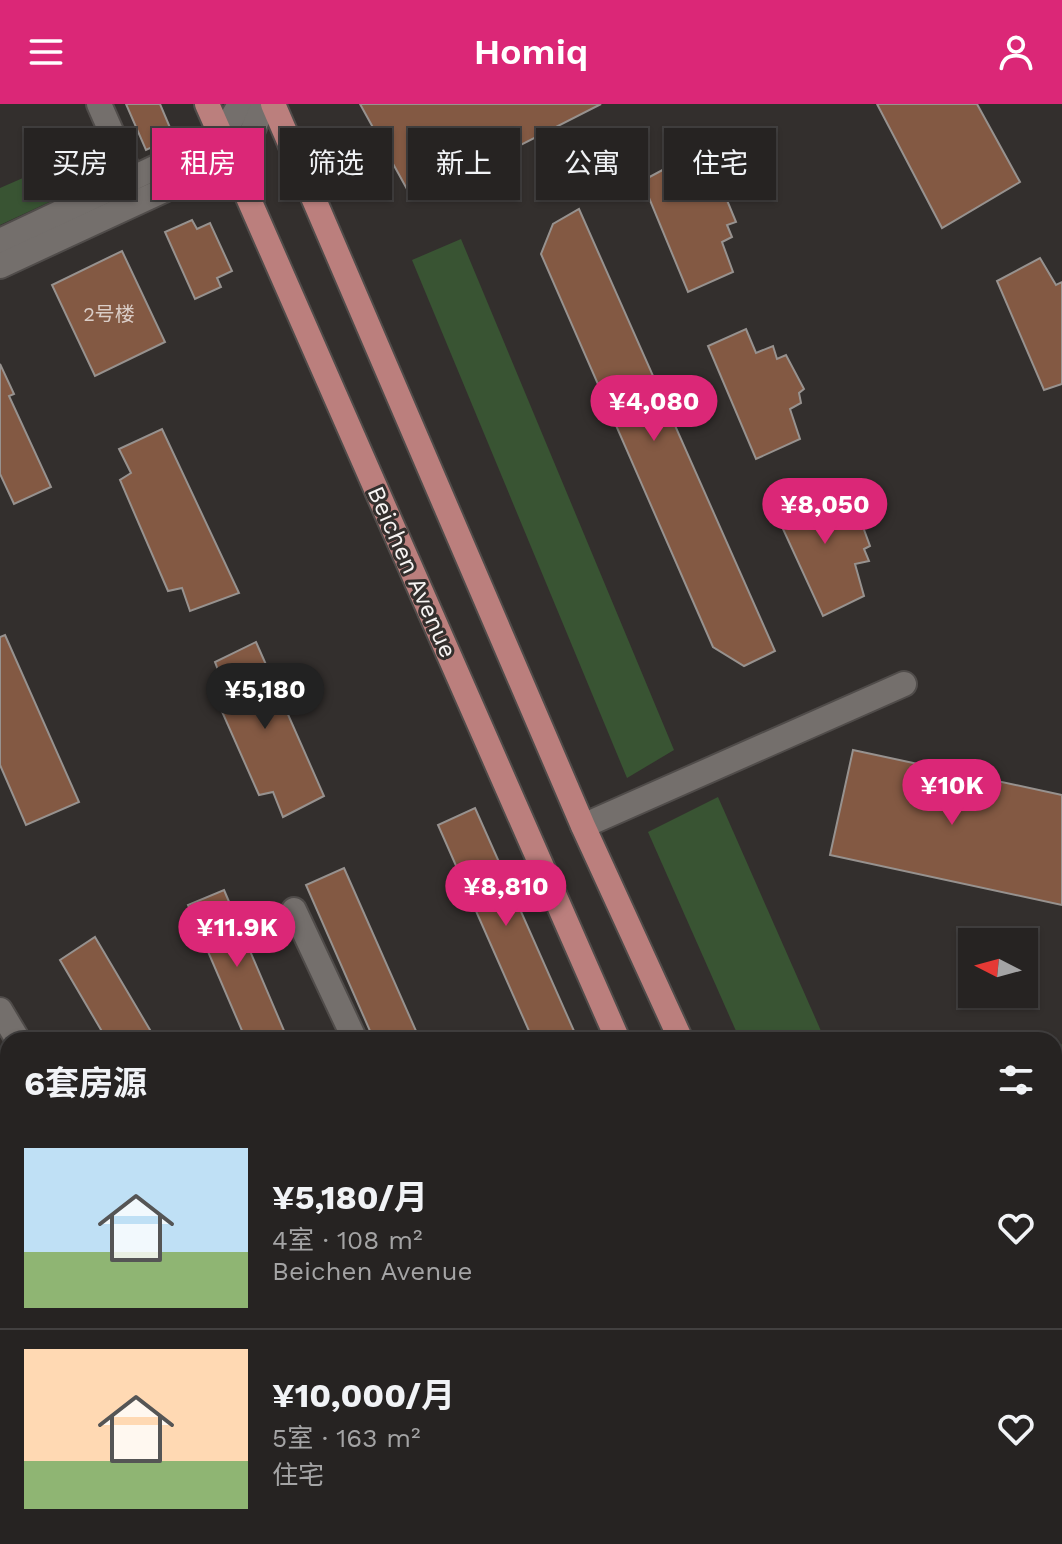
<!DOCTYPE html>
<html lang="zh">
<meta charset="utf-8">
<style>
body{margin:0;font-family:"Work Sans","Noto Sans SC",sans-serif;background:#2e2b2a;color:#f1f3f6;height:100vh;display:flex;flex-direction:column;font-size:30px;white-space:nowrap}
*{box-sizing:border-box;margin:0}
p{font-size:26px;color:#a4a4a5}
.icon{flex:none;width:44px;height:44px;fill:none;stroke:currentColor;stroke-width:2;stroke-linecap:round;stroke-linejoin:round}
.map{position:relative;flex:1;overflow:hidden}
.details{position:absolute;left:0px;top:928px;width:1062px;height:512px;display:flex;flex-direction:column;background:#262322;border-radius:24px 24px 0 0;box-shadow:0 2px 6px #0004,0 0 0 2px #424040}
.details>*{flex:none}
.top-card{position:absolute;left:24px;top:24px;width:1014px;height:72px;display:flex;gap:16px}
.needle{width:52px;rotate:276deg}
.fabs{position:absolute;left:958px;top:824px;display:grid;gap:16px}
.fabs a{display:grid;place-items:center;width:80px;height:80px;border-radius:0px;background:#262322;box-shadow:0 2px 6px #0004,0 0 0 2px #424040;font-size:40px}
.price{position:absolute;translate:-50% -68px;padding:0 18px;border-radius:28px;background:#db2777;color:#fff;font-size:26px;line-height:52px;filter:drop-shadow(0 2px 4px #0008)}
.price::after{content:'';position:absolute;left:50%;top:48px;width:24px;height:18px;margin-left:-12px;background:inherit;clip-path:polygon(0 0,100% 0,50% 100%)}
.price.selected{background:#222;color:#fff}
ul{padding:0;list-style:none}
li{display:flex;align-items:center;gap:24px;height:200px;padding:0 24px}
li+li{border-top:2px solid #424040}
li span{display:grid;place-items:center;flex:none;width:224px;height:160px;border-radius:0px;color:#555}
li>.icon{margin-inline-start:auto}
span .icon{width:96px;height:96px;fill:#fffc;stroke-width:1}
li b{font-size:34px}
h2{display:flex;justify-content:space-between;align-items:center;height:96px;padding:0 24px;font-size:34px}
.tag{padding:0 28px;border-radius:0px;background:#262322;box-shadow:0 2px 6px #0004,0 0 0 2px #424040;font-size:28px;line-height:72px}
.tag.selected{background:#db2777;color:#fff}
header{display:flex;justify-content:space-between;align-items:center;height:104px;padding:0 24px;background:#db2777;color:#fff;font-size:36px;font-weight:600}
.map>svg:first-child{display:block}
.green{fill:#395433}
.building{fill:#835943;stroke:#97928f;stroke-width:2}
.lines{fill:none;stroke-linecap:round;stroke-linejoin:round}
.minor-casing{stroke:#504c4a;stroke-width:28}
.major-casing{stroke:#504c4a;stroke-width:28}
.highway-casing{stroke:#504c4a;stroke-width:28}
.minor{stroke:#746f6c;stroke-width:24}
.major{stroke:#bb7f7d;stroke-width:24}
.highway{stroke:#ea8989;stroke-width:24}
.labels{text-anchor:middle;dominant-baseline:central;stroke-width:6;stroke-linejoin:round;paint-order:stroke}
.number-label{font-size:20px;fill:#dacdc7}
.street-label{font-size:24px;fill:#f7f4f3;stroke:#332f2d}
</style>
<header><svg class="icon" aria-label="menu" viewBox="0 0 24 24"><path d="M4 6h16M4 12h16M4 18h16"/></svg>Homiq<svg class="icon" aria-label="person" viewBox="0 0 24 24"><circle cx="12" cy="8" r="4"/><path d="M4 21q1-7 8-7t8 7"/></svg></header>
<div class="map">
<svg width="1062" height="1440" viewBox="0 0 1062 1440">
<rect width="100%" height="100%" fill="#332f2d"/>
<g class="green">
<polygon points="103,39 114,68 0,121 0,84"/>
<polygon points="461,135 674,646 627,674 412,156"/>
<polygon points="718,693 825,936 740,936 648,728"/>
<polygon points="1062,940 1062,1076 1054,1082 1054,945"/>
<polygon points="1062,1410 1062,1440 1023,1440 1030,1432 1054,1432 1054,1415"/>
<polygon points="351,1432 529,1432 516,1440 356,1440"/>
</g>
<g class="building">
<polygon points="126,0 160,0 174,33 146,46"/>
<polygon points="360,0 601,0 413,96"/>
<polygon points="877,0 977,0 1020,78 942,124"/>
<polygon points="683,55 694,83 710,77 714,87 722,84 736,118 727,121 732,133 722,138 733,168 688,188 642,77"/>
<polygon points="579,105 775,547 744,562 713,543 541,150 553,120"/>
<polygon points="192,116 197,125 210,119 232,167 217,174 221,183 195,195 165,128"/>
<polygon points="122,147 165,238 95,272 52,181"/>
<polygon points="1040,154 1056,181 1062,178 1062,280 1044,286 997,177"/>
<polygon points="746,225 756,249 773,242 777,255 786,251 804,285 799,289 801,299 790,305 800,335 756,355 708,242"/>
<polygon points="0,260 14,290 9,292 51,383 14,400 0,370"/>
<polygon points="162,325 239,489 190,507 182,484 168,487 120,376 131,369 119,345"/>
<polygon points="815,378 825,403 841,397 848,408 856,404 870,442 864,445 869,457 855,460 864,492 823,512 772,401"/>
<polygon points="5,531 79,698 26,721 0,661 0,533"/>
<polygon points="256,538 324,692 283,713 273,688 259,691 212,585 223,579 215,558"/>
<polygon points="853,646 1062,691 1062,801 830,751"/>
<polygon points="475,704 578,936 533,936 438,721"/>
<polygon points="344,764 420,936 374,936 306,781"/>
<polygon points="224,786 288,936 246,936 188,801"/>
<polygon points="95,833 156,936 107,936 60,856"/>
<polygon points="0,1135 8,1148 8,1238 0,1243"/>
<polygon points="8,1301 8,1405 0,1410 0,1306"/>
</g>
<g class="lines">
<g class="minor-casing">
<g id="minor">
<polyline points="99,0 132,75"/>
<polyline points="0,137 222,32 240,0"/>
<polyline points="0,162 231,55 249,35 264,0"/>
<polyline points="583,722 904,580"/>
<polyline points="294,806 355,936"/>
<polyline points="0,906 18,936"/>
<polyline points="0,1050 8,1064"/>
<polyline points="315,1432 319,1440"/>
<polyline points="176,1440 190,1432"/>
</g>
</g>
<g class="major-casing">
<g id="major">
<polyline points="207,0 618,936"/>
<polyline points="273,0 583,722 681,936"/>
<polyline points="1054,1146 1062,1141"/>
<polyline points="1054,1362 1062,1356"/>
<polyline points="827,1432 830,1440"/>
<polyline points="913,1432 917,1440"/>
<polyline points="606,1440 619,1432"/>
<polyline points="940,1440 952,1432"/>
</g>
</g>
<g class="highway-casing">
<g id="highway">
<polyline points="1054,1209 1062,1204"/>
<polyline points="1054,1301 1062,1296"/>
<polyline points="703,1440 716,1432"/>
<polyline points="850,1440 862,1432"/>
</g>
</g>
<use href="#minor" class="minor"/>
<use href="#major" class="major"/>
<use href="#highway" class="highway"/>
</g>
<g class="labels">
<g class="number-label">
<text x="109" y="210">2号楼</text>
</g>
<g class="street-label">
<text transform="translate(412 468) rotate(66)">Beichen Avenue</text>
</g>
</g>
</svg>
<div class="fabs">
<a><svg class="needle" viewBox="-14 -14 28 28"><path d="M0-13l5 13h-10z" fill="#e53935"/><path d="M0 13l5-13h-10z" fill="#a4a4a5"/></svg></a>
</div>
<b class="price" style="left:654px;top:339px">¥4,080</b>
<b class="price" style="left:825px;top:442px">¥8,050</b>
<b class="price selected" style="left:265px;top:627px">¥5,180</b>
<b class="price" style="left:952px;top:723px">¥10K</b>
<b class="price" style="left:506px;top:824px">¥8,810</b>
<b class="price" style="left:237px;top:865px">¥11.9K</b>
<div class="top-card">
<a class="tag">买房</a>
<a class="tag selected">租房</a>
<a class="tag">筛选</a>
<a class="tag">新上</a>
<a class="tag">公寓</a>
<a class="tag">住宅</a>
</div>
<section class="details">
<h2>6套房源<svg class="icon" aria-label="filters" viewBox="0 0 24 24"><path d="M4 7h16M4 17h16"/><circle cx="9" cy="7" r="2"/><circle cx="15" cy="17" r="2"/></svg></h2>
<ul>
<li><span style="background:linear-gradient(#bfe0f5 65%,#8fb573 0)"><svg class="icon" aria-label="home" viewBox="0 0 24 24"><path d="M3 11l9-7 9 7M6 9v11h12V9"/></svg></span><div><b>¥5,180/月</b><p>4室 · 108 m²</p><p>Beichen Avenue</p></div><svg class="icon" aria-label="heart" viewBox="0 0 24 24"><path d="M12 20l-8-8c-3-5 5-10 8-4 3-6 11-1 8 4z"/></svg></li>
<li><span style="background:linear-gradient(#ffd9b3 70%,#8fb573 0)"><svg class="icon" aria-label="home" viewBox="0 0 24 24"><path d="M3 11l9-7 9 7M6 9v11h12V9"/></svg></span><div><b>¥10,000/月</b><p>5室 · 163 m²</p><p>住宅</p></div><svg class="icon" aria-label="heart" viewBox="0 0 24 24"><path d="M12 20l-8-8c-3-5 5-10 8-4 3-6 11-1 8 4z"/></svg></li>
</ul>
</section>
</div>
